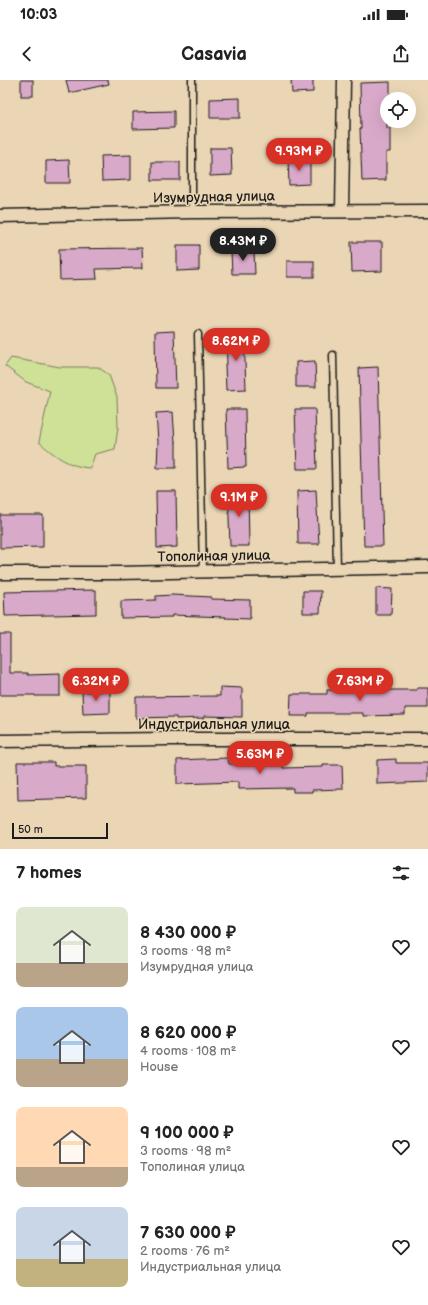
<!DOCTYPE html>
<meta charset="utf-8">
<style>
body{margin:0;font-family:"Balsamiq Sans",sans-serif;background:#f2f2f2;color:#222;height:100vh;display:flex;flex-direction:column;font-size:15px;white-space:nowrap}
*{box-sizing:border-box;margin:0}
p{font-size:13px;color:#767676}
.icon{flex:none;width:22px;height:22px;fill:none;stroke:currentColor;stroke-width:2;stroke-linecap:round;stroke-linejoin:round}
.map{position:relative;height:769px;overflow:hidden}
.side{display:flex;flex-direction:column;background:#fff;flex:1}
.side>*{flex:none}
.tools{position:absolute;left:380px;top:12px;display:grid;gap:8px}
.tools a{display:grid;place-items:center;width:36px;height:36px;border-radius:50%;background:#fff;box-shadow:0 4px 16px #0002;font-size:20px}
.scale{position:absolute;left:12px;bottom:10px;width:96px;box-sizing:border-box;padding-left:4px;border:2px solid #1c1c1c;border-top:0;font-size:11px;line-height:14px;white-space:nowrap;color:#1c1c1c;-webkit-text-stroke:3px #ead6b4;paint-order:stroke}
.price{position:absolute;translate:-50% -34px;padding:0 9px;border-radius:14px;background:#d93025;color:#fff;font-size:13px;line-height:26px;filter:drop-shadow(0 1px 2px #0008)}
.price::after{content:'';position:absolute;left:50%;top:24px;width:12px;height:9px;margin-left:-6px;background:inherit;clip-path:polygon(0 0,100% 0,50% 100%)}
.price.current{background:#222;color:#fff}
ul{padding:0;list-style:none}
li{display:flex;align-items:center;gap:12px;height:100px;padding:0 16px}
li span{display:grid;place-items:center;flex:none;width:112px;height:80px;border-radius:8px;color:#555}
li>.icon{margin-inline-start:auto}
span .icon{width:48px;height:48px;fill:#fffc;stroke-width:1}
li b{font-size:17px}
h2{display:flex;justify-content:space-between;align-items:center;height:48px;padding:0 16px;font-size:17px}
.status{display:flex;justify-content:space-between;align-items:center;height:28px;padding:0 20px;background:#fff;direction:ltr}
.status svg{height:11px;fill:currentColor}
header{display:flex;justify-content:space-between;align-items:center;height:52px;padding:0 16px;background:#fff;font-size:18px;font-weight:800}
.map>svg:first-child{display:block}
.green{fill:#cee196;stroke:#757e59}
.building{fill:#d9a9c9;stroke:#1c1c1c}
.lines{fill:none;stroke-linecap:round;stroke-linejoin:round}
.service-casing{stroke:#1c1c1c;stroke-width:9}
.minor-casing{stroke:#1c1c1c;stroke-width:15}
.service{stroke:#ead6b4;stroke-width:6}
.minor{stroke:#ead6b4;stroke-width:12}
.labels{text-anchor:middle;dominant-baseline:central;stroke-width:3;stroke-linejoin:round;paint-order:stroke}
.street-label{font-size:14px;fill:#1c1c1c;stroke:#ead6b4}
</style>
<div class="status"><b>10:03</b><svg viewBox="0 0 49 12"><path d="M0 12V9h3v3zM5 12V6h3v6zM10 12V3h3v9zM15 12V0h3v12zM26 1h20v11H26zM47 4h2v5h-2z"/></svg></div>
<header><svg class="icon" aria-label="back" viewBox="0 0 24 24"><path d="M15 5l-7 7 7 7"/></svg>Casavia<svg class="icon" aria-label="share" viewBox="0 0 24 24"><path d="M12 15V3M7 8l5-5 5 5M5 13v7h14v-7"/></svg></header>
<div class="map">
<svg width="428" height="769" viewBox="0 0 428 769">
<rect width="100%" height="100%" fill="#ead6b4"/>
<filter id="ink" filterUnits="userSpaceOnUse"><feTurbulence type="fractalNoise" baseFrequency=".025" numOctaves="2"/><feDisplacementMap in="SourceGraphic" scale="8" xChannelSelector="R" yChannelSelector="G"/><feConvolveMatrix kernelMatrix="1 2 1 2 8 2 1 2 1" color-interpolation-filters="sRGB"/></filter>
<g filter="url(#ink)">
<path class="green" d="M11,278L60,287H98L109,295L117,317L118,347L115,369L95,374L90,388C69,387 54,375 39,362L50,311L26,302L5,286Z"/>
<g class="building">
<rect x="21" y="0" width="12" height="16"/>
<polygon points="66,0 108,0 109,4 69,13"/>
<polygon points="291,0 313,0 313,12 292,13"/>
<polygon points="390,2 390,19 387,19 387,48 390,48 390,72 386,72 386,100 362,101 360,49 361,49 360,3"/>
<polygon points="240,18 240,38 210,38 210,19"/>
<polygon points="174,31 174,48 133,49 133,32"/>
<polygon points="210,68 231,68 232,95 210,96"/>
<polygon points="131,75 131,100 102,101 101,76"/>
<polygon points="288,79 310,79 310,104 289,105"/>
<polygon points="69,80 70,103 46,103 46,81"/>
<rect x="152" y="82" width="28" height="18"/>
<polygon points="351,162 382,162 382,191 352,192"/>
<polygon points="177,165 199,165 199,190 177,191"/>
<polygon points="142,168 143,188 96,189 97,199 60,200 59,169"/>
<polygon points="231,171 254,171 255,194 232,194"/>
<rect x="287" y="181" width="27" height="16"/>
<polygon points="174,251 176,308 156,308 155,252"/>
<polygon points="244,253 246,309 226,310 225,284 227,284 226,254"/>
<polygon points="315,281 316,307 296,307 296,282"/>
<polygon points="378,287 383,466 364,466 359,288"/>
<polygon points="226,329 245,329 246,387 228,388"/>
<polygon points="295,329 315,329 317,389 297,389"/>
<polygon points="173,332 175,362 176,362 176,388 157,388 158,362 156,333"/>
<polygon points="248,409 249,466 230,466 228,410"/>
<polygon points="316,410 319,464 298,464 297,411"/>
<polygon points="156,411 176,411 177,467 157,468"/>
<polygon points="0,435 43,435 43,467 0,468"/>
<polygon points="376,508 392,509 391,535 376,535"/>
<polygon points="96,510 96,534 5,536 4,512"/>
<polygon points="303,511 321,511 320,533 303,533"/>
<polygon points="172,515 211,517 211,519 250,520 250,539 225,538 226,537 172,535 172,537 121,538 121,521 156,520 156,516"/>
<polygon points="0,554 10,554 10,593 28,593 28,595 60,594 60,616 35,616 35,615 0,615"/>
<polygon points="220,607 242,608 242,637 204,636 204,638 176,639 176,637 136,638 136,617 220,616"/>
<polygon points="417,608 428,608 428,628 405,628 405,635 363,636 363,633 308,633 308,636 290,636 291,614 327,614 327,610 417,610"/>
<polygon points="110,611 110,633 83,634 82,612"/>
<polygon points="228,678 229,684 283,683 283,688 323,687 323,685 342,685 343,709 312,710 312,712 293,712 293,708 238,709 238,702 177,704 177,680"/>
<polygon points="396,679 396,683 428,683 428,702 377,704 377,680"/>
<polygon points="17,682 54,682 54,686 86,686 86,718 18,720"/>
</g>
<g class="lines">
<g class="service-casing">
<g id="service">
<polyline points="192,0 192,132"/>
<polyline points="198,254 203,492"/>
<polyline points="333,275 337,490"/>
</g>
</g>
<g class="minor-casing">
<g id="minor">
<polyline points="342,131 344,0"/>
<polyline points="0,136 192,132 428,131"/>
<polyline points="0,493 117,493 428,487"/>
<polyline points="0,661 168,659 428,659"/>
</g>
</g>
<use href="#service" class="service"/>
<use href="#minor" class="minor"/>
</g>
</g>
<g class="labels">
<g class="street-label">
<text transform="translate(214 117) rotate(-1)">Изумрудная улица</text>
<text transform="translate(214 476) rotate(-1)">Тополиная улица</text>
<text x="214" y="644">Индустриальная улица</text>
</g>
</g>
</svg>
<div class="tools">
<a><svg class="icon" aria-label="locate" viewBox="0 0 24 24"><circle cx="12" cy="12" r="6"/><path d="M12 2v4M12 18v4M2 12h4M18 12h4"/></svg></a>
</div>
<div class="scale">50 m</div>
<b class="price" style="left:299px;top:92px">9.93M ₽</b>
<b class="price current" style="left:243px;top:182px">8.43M ₽</b>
<b class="price" style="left:236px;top:282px">8.62M ₽</b>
<b class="price" style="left:239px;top:438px">9.1M ₽</b>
<b class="price" style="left:96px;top:622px">6.32M ₽</b>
<b class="price" style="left:360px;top:622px">7.63M ₽</b>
<b class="price" style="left:260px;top:695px">5.63M ₽</b>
</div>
<section class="side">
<h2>7 homes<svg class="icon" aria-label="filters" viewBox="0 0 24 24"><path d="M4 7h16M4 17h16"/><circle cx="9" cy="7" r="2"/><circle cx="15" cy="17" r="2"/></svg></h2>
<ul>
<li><span style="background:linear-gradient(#dfe7d0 70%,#b9a48a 0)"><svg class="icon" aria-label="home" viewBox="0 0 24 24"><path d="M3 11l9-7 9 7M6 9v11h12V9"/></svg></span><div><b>8 430 000 ₽</b><p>3 rooms · 98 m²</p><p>Изумрудная улица</p></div><svg class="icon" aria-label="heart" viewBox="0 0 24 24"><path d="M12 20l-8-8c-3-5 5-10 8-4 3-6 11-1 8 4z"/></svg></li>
<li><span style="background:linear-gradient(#a9c7e8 65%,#b9a48a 0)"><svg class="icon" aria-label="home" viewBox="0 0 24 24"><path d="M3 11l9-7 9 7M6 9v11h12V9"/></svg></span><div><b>8 620 000 ₽</b><p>4 rooms · 108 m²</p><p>House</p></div><svg class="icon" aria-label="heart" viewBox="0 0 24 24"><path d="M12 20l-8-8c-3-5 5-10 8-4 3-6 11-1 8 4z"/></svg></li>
<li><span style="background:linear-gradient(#ffd9b3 75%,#b9a48a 0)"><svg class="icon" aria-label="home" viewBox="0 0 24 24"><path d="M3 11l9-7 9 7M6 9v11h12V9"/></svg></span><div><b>9 100 000 ₽</b><p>3 rooms · 98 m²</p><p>Тополиная улица</p></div><svg class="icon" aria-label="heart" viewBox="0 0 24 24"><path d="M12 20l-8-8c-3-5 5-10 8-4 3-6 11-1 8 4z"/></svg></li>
<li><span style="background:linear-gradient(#c9d6e8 65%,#c2b280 0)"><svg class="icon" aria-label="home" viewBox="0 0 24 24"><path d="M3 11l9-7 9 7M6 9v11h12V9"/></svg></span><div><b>7 630 000 ₽</b><p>2 rooms · 76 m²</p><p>Индустриальная улица</p></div><svg class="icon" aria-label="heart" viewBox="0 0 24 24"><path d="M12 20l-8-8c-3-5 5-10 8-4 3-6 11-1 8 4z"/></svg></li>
</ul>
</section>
